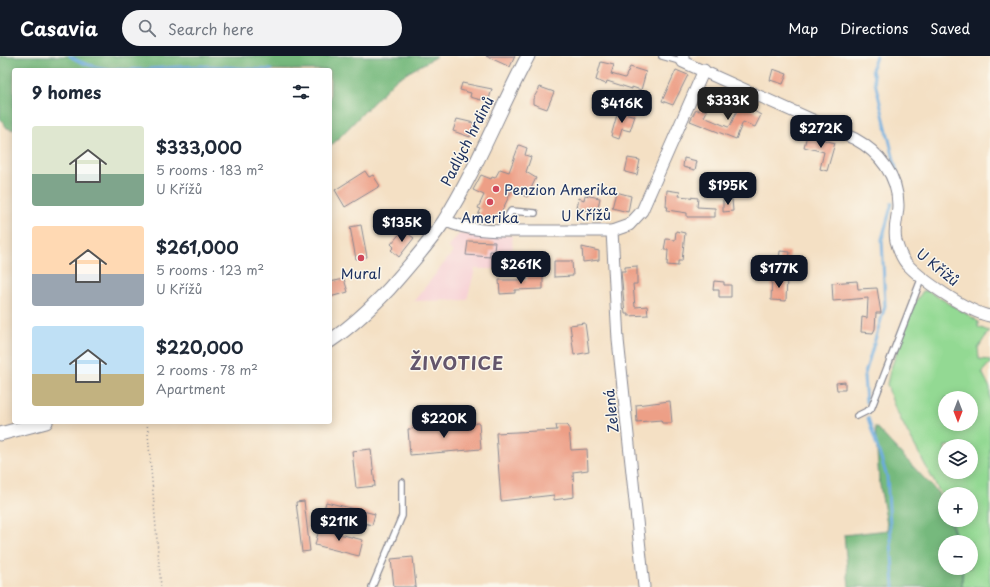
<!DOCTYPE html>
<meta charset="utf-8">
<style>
body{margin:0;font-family:"Playpen Sans",sans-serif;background:#f2f2f3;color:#1f2937;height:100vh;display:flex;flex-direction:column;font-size:15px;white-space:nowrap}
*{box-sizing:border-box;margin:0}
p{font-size:13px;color:#747a83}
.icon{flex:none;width:22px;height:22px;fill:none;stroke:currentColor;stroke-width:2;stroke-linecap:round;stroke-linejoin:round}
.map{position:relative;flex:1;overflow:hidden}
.side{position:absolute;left:12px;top:12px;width:320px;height:356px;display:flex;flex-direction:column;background:#fff;border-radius:4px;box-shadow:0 2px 10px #0003}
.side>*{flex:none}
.needle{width:26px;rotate:180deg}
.tools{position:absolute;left:938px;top:335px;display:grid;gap:8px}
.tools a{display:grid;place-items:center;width:40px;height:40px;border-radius:50%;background:#fff;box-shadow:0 2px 10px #0003;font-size:20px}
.price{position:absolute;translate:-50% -34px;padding:0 9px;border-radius:8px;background:#111827;color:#fff;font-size:13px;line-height:26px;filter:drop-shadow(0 1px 2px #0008)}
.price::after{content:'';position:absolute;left:50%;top:24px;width:12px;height:9px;margin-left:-6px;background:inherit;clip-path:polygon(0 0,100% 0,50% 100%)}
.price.active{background:#222;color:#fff}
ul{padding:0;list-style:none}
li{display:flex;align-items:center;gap:12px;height:100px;padding:0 20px}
li span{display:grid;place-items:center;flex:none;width:112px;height:80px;border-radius:4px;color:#555}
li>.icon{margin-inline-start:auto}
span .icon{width:48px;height:48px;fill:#fffc;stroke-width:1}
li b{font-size:17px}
h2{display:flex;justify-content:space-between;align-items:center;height:48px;padding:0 20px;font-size:17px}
header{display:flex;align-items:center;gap:24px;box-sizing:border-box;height:56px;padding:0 20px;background:#111827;color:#fff}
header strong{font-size:19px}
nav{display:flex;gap:22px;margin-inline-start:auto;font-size:14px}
.search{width:280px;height:36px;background:#f2f2f3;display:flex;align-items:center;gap:10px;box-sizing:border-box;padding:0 14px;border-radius:22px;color:#747a83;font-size:15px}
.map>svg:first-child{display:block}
.built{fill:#f7cfd4}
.green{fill:#93d993;stroke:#578478;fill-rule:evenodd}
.forest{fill:#76b97d;stroke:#48746e}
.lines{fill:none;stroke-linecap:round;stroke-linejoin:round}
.stream{stroke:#6babde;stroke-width:3}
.building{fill:#ed9f86}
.service-casing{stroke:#888891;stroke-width:8}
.minor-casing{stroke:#888891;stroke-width:13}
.tertiary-casing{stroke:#888891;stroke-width:15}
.path{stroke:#888891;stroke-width:1.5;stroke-dasharray:1 3;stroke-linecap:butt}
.service{stroke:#fff;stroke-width:5.5}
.minor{stroke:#fff;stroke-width:11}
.tertiary{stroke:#fff;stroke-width:13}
.poi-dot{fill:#d1495b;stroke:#fbf7ec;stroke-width:1.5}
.labels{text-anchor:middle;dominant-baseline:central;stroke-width:3;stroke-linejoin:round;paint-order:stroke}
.street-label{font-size:14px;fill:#1b2f5e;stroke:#fbf7ec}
.poi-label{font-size:14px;fill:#1b2f5e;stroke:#fbf7ec}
.district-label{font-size:18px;font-weight:bold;letter-spacing:1px;fill:#64566c;stroke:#fbf7ec}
</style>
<header>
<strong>Casavia</strong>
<div class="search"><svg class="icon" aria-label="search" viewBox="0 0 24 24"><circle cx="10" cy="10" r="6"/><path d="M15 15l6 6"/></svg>Search here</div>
<nav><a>Map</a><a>Directions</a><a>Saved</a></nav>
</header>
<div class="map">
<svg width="990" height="531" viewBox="0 0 990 531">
<rect width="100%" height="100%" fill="#fbf7ec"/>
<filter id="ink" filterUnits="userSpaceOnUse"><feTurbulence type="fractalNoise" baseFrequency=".025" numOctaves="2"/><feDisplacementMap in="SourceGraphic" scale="8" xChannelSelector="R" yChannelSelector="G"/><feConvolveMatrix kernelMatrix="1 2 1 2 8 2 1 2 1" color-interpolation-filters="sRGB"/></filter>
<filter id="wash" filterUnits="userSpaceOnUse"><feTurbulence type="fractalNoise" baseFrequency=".012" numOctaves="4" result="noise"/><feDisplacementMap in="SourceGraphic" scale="16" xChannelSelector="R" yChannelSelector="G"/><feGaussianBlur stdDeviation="0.9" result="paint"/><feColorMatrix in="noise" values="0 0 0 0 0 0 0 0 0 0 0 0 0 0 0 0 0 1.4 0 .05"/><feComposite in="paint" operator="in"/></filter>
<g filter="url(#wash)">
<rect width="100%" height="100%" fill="#f4e0c4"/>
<polygon class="built" points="459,178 512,180 513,199 500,213 475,213 467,244 414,245 453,196 448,191"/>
<path class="green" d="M923,235H928L975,263L978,266V271L989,275L978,292L979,303L990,304V307L982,316L990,332V531H962L963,512H971V486H958L951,464H971V438H945V446L901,364L893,347L887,328L890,315L915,246ZM945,342H971V368H945ZM945,390H971V416H945Z"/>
<g class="forest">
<polygon points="0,0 437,0 395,24 330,91 330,14 14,14 14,74 7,72 0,62"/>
<polygon points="875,370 938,437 945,454 945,464 949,464 958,486 945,486 945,512 962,512 962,531 849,531 844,479 888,474 879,424"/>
</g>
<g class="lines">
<g class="stream">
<path d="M70,0C104,24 164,9 203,10C226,10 248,13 271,14"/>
<polyline points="876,0 872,14 897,116"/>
<polyline points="866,346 864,321 885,250 882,183 892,147"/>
<polyline points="868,362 887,421 894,531"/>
</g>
</g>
<g id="blocks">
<g class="building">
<polygon points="486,0 515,0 510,11"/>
<polygon points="601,6 614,9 611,18 625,22 630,11 646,16 641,34 632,31 632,33 607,25 606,28 596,24"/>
<polygon points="773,13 787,18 783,28 770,24"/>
<polygon points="676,14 688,19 673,49 662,45"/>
<polygon points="462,27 492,33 489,43 482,41 481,44 470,41 471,37 460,34"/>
<polygon points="540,31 554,36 547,53 533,48 533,43"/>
<polygon points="743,49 761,59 755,71 743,66 736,83 690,65 696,53 699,55 700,52 707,55 704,61 728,71 730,70 739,50 742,51"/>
<polygon points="618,55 635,60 630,75 622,73 619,83 611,80"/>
<polygon points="457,63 474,67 470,81 453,75"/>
<polygon points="807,79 835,87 827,115 820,113 824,96 804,91"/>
<polygon points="519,89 527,92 525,99 531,101 526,116 536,122 527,141 512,134 500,159 496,158 492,166 478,159 481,153 478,152 484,139 473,134 481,119 491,123 492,121 495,122 500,113 509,116"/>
<polygon points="628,102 640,104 637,119 625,116"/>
<polygon points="684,102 697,105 695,114 683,111"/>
<polygon points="365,115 369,121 373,119 380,130 345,151 335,134"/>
<polygon points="667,134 680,136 679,140 698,142 697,151 715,152 715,161 687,161 687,157 667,154 668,151 666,151"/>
<polygon points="616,136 631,140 628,156 612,152"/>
<polygon points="585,139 600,142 597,157 577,152 579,142 584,144"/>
<polygon points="732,143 733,155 723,156 723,144"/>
<polygon points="361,169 367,201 356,203 350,171"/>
<polygon points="403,174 414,182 399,201 391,194 394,191 391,188"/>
<polygon points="676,175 685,177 682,205 678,205 678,210 667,209 668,194 664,194 666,183 675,184"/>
<polygon points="468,185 495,186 494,195 490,195 490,201 466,199"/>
<polygon points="582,191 599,195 599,204 583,206"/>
<polygon points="780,195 790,196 789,205 779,205"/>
<polygon points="554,205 572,205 573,220 554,221"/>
<polygon points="637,210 637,228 633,228 635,251 647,250 648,259 628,260 628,258 625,258 621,215 625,215 625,211"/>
<polygon points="527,220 543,220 543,233 515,234 515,237 500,238 499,224 527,224"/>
<polygon points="772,221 787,221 786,245 771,244"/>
<polygon points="344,223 348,236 330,241 330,226"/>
<polygon points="714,225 724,226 724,229 731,229 731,241 719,241 719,234 713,234"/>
<polygon points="857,225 858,233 877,232 881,257 876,257 875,273 873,277 861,276 862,261 867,262 868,242 833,245 832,227"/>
<polygon points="585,267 589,296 574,299 570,269"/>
<polygon points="845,326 845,334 837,334 836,327"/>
<polygon points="670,345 672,367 662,367 661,364 637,366 636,349"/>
<polygon points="479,367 481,393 410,399 408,373"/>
<polygon points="556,369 567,369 569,371 571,394 587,393 588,414 573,416 574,441 554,444 554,439 501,445 496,377 557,374"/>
<polygon points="371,393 375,430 356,432 352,395"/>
<polygon points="304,445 310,495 302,496 296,446"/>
<polygon points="326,446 375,458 372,469 323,457"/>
<polygon points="319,473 363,484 359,500 315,489"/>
<polygon points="413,501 416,531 394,531 391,503"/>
</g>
</g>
</g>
<g filter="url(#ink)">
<use href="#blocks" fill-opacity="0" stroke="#888891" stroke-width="1"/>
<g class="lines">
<g class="service-casing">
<g id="service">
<polyline points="662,0 683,6"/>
<polyline points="498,175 511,155 535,157"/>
<polyline points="857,360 871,353 922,221"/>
<polyline points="372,531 402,460 402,426"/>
</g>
</g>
<g class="minor-casing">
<g id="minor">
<path d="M683,0V6L855,83C879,96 898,120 898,149C898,161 893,172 896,185C898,192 901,201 906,207C921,224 968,256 990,260"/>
<path d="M444,164C472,177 501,175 532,175C559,175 586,175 612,175L629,169L642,155L704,14"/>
<polyline points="612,175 618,284 644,531"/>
</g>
</g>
<g class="tertiary-casing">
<g id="tertiary">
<path d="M330,285C352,270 371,252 389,233C408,211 428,189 444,165C477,113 499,54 528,0"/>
<polyline points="0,378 46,366"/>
</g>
</g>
<polyline class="path" points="147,366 161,531"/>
<use href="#service" class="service"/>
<use href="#minor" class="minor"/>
<use href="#tertiary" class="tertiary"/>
</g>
</g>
<g class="poi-dot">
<circle cx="496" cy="133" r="4"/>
<circle cx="490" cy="146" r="4"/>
<circle cx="361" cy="202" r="4"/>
</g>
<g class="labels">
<g class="street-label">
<text transform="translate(467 85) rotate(-63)">Padlých hrdinů</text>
<text transform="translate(586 159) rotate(-2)">U Křížů</text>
<text transform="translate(938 211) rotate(39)">U Křížů</text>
<text transform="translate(611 355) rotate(-96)">Zelená</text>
</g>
<g class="poi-label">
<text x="504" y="133" text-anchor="start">Penzion Amerika</text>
<text x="490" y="161">Amerika</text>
<text x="361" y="217">Mural</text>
</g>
<g class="district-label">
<text x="457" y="306">ŽIVOTICE</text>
</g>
</g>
</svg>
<div class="tools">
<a><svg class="needle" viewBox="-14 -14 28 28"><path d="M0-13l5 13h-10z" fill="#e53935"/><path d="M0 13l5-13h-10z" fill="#747a83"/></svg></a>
<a><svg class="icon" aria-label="layers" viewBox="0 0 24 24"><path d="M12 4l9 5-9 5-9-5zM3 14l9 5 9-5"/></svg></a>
<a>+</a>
<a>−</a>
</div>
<b class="price active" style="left:728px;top:65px">$333K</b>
<b class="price" style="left:622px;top:68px">$416K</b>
<b class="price" style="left:821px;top:93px">$272K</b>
<b class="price" style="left:728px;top:150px">$195K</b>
<b class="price" style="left:402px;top:187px">$135K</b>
<b class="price" style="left:521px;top:229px">$261K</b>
<b class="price" style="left:779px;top:233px">$177K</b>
<b class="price" style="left:444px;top:383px">$220K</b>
<b class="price" style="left:339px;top:486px">$211K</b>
<section class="side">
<h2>9 homes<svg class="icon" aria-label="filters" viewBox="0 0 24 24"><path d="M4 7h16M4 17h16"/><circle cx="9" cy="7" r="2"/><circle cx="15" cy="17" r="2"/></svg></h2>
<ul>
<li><span style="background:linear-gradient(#dfe7d0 60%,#7fa58c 0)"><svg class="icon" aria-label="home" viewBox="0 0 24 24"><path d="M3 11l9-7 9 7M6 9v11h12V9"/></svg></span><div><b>$333,000</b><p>5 rooms · 183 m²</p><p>U Křížů</p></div></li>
<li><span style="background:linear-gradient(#ffd9b3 60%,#9aa5b1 0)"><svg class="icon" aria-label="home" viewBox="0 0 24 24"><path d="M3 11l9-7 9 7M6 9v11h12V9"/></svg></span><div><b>$261,000</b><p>5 rooms · 123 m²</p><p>U Křížů</p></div></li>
<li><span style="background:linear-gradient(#bfe0f5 60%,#c2b280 0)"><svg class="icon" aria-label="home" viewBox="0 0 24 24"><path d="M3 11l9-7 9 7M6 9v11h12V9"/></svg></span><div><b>$220,000</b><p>2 rooms · 78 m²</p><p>Apartment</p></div></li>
</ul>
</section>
</div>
